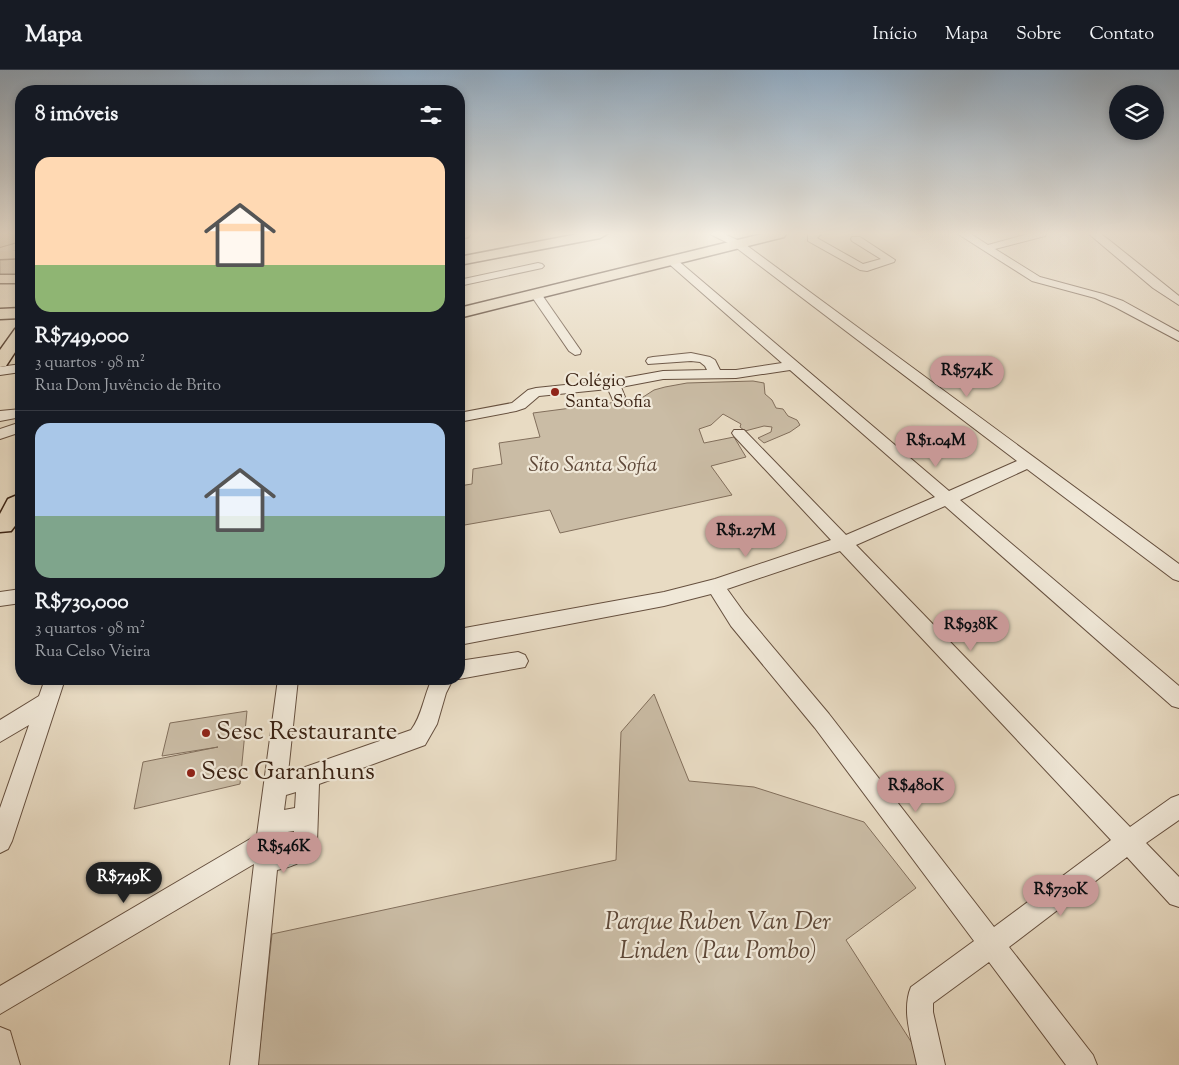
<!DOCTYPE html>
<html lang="pt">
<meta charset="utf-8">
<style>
body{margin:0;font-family:"Sorts Mill Goudy",serif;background:#20242c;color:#f1f3f6;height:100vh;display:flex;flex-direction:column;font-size:19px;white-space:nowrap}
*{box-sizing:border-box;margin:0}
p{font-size:16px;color:#9ea1a6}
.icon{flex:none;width:28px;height:28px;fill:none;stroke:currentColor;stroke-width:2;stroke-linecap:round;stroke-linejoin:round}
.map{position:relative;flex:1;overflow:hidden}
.panel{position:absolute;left:15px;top:15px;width:450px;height:600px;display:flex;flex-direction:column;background:#171b24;border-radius:20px;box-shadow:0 2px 8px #0003}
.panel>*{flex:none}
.tools{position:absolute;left:1109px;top:15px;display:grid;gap:10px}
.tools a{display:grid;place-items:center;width:55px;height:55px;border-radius:50%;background:#171b24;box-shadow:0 2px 8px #0003;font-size:25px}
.price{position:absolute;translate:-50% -42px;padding:0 11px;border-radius:18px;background:#c59692;color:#111;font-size:16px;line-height:32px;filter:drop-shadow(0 1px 2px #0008)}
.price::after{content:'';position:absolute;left:50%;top:30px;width:15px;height:11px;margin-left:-8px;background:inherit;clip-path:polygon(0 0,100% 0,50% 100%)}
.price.active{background:#222;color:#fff}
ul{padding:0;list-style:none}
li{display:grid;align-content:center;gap:10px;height:265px;padding:0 20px}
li+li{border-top:1px solid #363941}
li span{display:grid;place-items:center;height:155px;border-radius:15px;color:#555}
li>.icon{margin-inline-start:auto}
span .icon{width:90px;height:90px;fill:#fffc;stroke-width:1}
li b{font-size:21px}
h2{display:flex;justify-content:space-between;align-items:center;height:60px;padding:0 20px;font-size:21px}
header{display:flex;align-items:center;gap:30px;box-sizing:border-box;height:70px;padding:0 25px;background:#171b24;border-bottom:1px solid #363941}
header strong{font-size:24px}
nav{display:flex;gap:28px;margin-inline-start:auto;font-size:18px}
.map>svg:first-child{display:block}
.green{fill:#cabca5;stroke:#826f5c}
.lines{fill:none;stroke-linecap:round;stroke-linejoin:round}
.minor-casing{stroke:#66503f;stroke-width:2}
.major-casing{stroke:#3a2213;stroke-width:3}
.minor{fill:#f0e8d8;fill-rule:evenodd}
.major{fill:#e8dbc3;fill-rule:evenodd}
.poi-dot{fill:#8f2418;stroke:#f0e8d8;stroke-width:2}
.labels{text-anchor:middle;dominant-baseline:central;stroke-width:4.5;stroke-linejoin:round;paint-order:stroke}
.far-poi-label{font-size:18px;fill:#3a2213;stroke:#f0e8d8;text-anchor:start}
.park-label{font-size:21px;font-style:italic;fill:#5e4838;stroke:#f0e8d8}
.near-poi-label{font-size:25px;fill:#3a2213;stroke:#f0e8d8;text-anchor:start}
.near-park-label{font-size:25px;font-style:italic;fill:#5e4838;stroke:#f0e8d8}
</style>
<header>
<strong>Mapa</strong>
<nav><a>Início</a><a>Mapa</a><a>Sobre</a><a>Contato</a></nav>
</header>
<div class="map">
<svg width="1179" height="995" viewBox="0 0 1179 995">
<rect width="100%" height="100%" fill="#e8dbc3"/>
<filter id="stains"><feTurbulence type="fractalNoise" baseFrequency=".004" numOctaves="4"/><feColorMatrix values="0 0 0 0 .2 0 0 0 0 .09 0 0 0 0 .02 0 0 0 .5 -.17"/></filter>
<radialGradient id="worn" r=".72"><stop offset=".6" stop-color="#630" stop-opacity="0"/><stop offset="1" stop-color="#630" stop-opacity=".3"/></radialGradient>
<g class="green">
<polygon points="21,185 21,207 0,206 0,189"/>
<polygon points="753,311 764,313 765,324 772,330 776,338 783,339 788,346 797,350 800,355 790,362 764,373 758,368 771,362 772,357 764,356 745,361 740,357 741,354 723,344 711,355 699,359 704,373 734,367 746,387 711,396 732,425 560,463 550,440 459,456 459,416 472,414 473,399 502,394 499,373 540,367 533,343 640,329 654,320 665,317 687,313"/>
<polygon points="654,624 689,711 754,717 864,752 916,818 846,870 926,995 258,995 272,864 616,790 621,662"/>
<polygon points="247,641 240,714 134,739 143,692 218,677 162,686 170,653"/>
</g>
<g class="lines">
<g class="minor-casing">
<g id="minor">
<path d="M710,164H724L742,172L1179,494V511L1173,509L1027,399L960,430L1179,616V638L1172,636L945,436L856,475L1130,757L1171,728L1179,725V750L1146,773L1179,807V837L1170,834L1127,787L1009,877L1093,985L1097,995H1066L989,892L933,933V942L945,995H917C912,970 901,941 911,917L974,871L815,658L731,556L711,524L664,536L459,575V559L664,522L715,509L831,470L734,366L732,363L734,360H744L846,465L935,427L790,300L736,308L663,309L621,317L625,327L623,330H613L608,319L539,326L525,338L516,341L464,351L459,349V343L512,333L528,320L536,318L613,310L663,301L707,300L705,296L700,292L691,291L648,294L646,291L648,288L653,287L691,283L710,287L715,290L720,300H736L782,293L668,193L667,191L668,189H676L949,421L1017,391L734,176ZM840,481L1111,770L994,857L829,644L745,544L727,519Z"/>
<polygon points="808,164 821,164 817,168 863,194 881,189 852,171 851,169 852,167 860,167 895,190 894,192 867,201 860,200 808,171"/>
<polygon points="958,164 971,164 988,175 1028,164 1046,164 1045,166 995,179 1040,207 1103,224 1123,231 1179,262 1179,271 1115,237 1095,228 1032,211"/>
<polygon points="1089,164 1101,164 1109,170 1179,226 1179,235 1153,218"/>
<polygon points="21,172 21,178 0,185 0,178"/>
<polygon points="538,193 542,194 544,196 542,198 459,216 459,210"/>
<polygon points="536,220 540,222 581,281 580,284 575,285 569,281 530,224"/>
<polygon points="21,294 21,302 0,305 0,297"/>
<polygon points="21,339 21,347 0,351 0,341"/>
<polygon points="21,352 21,362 0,369 0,359"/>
<polygon points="21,519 21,533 0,536 0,522"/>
<polygon points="518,582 525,585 528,591 525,597 459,609 459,591"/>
<polygon points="45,609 65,609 12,771 8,779 0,783 0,738 29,655 0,672 0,650 39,626"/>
<path d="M278,609H298L288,703L411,660C422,646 424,625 432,609H453L446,623L437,654L425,675L319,714L317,772C309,790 296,796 277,800L258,995H230L254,794L0,944V916L257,765ZM296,722L295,738L284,740L286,725ZM294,761V769L287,774L279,776L281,763Z"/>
<polygon points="0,957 10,961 20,995 0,995"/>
</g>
</g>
<g class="major-casing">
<g id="major">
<polygon points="459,164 470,164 468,167 459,169"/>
<polygon points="578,164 607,164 600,168 459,195 459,187"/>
<polygon points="762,164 786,164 784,167 459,248 459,238"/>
<polygon points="21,180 21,188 0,189 0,181"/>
<rect x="0" y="205" width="21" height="8"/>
<polygon points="21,238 21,248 0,249 0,239"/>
<polygon points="21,257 21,273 6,296 0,297 0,280 15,259"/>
<polygon points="15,426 21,428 21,448 11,461 0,462 0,444 8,429"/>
</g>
</g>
<use href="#minor" class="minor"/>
<use href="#major" class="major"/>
</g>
<linearGradient id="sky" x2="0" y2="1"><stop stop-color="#90aac1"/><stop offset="0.54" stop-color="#f5efe4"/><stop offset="1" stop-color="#f5efe4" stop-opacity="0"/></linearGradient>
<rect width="1179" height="303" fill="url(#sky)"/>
<g class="poi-dot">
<circle cx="555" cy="322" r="5"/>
<circle cx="206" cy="663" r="5"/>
<circle cx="191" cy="703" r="5"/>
</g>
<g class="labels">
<g class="far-poi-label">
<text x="565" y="312">Colégio<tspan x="565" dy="21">Santa Sofia</tspan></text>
</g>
<g class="park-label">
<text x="593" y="396">Síto Santa Sofia</text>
</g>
<g class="near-poi-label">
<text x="216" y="663">Sesc Restaurante</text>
<text x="201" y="703">Sesc Garanhuns</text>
</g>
<g class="near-park-label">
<text x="718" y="853">Parque Ruben Van Der<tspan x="718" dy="29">Linden (Pau Pombo)</tspan></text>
</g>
</g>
<rect width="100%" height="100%" filter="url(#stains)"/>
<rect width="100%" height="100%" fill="url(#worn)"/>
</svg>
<div class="tools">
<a><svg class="icon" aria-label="layers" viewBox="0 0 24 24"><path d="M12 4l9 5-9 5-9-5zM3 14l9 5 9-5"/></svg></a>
</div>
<b class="price" style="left:967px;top:328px">R$574K</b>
<b class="price" style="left:936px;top:398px">R$1.04M</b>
<b class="price" style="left:746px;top:488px">R$1.27M</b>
<b class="price" style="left:971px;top:582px">R$938K</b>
<b class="price" style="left:916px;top:743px">R$480K</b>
<b class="price" style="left:284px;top:804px">R$546K</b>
<b class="price active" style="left:124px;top:834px">R$749K</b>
<b class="price" style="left:1061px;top:847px">R$730K</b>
<section class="panel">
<h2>8 imóveis<svg class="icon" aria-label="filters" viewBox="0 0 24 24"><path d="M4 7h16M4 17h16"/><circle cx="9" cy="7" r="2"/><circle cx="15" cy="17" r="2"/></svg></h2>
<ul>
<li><span style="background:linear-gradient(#ffd9b3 70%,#8fb573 0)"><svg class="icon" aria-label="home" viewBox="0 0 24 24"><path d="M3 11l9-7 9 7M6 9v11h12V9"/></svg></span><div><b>R$749,000</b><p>3 quartos · 98 m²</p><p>Rua Dom Juvêncio de Brito</p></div></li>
<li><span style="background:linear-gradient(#a9c7e8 60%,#7fa58c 0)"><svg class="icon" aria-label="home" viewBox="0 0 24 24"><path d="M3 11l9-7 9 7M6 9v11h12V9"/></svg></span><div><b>R$730,000</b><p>3 quartos · 98 m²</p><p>Rua Celso Vieira</p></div></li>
</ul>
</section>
</div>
